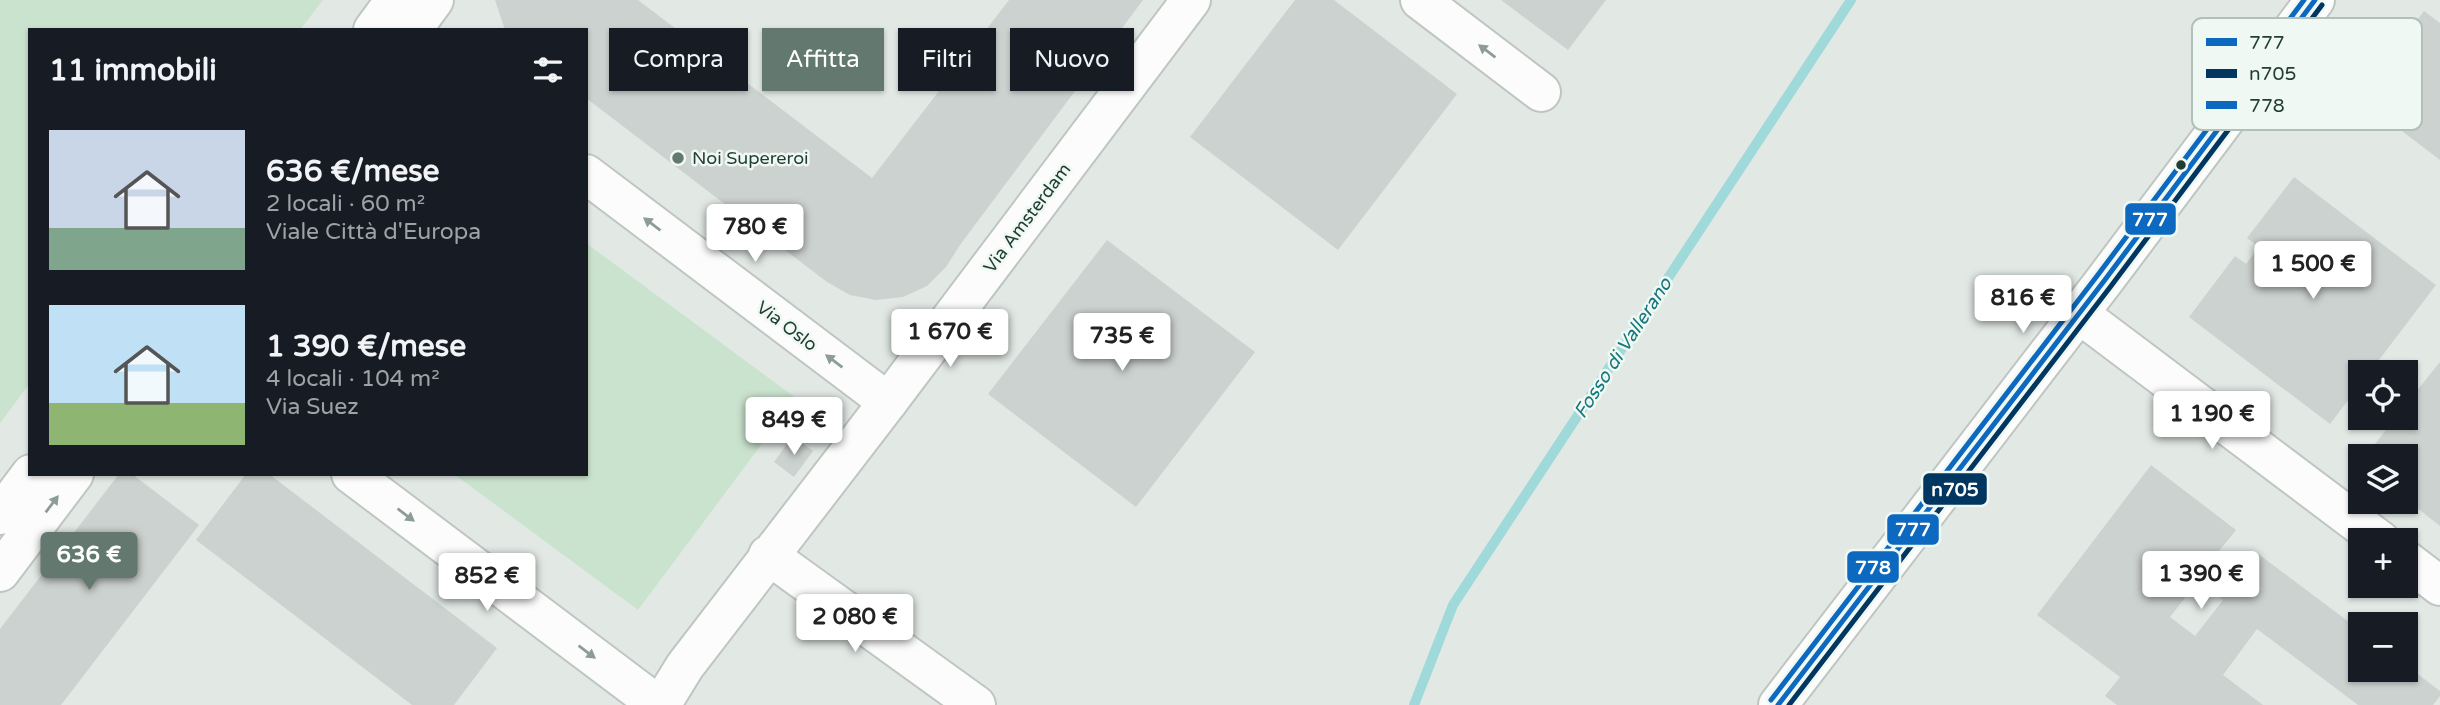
<!DOCTYPE html>
<html lang="it">
<meta charset="utf-8">
<style>
body{margin:0;font-family:"Varela Round",sans-serif;background:#20242c;color:#f1f3f6;height:100vh;display:flex;flex-direction:column;font-size:26px;white-space:nowrap}
*{box-sizing:border-box;margin:0}
p{font-size:23px;color:#9ea1a6}
.icon{flex:none;width:38px;height:38px;fill:none;stroke:currentColor;stroke-width:2;stroke-linecap:round;stroke-linejoin:round}
.map{position:relative;flex:1;overflow:hidden}
.side{position:absolute;left:28px;top:28px;width:560px;height:448px;display:flex;flex-direction:column;background:#171b24;border-radius:0px;box-shadow:0 2px 5px #0004}
.side>*{flex:none}
.hud{position:absolute;left:609px;top:28px;width:665px;height:63px;display:flex;gap:14px}
.fabs{position:absolute;left:2348px;top:360px;display:grid;gap:14px}
.fabs a{display:grid;place-items:center;width:70px;height:70px;border-radius:0px;background:#171b24;box-shadow:0 2px 5px #0004;font-size:35px}
.price{position:absolute;translate:-50% -60px;padding:0 16px;border-radius:7px;background:#fff;color:#222;font-size:23px;line-height:46px;filter:drop-shadow(0 2px 4px #0008)}
.price::after{content:'';position:absolute;left:50%;top:42px;width:21px;height:16px;margin-left:-10px;background:inherit;clip-path:polygon(0 0,100% 0,50% 100%)}
.price.on{background:#637970;color:#fff}
ul{padding:0;list-style:none}
li{display:flex;align-items:center;gap:21px;height:175px;padding:0 21px}
li span{display:grid;place-items:center;flex:none;width:196px;height:140px;border-radius:0px;color:#555}
li>.icon{margin-inline-start:auto}
span .icon{width:84px;height:84px;fill:#fffc;stroke-width:1}
li b{font-size:30px}
h2{display:flex;justify-content:space-between;align-items:center;height:84px;padding:0 21px;font-size:30px}
.tag{padding:0 24px;border-radius:0px;background:#171b24;box-shadow:0 2px 5px #0004;font-size:24px;line-height:63px}
.tag.on{background:#637970;color:#fff}
.map>svg:first-child{display:block}
.green{fill:#cae3ce}
.lines{fill:none;stroke-linecap:round;stroke-linejoin:round}
.stream{stroke:#a0d9da;stroke-width:10}
.building{fill:#ccd2cf;fill-rule:evenodd}
.minor-casing{stroke:#bfc6c2;stroke-width:42}
.minor{stroke:#fbfcfb;stroke-width:38}
.bus-1-casing{stroke:#f0f8f3;stroke-width:10}
.bus-2-casing{stroke:#f0f8f3;stroke-width:10}
.bus-3-casing{stroke:#f0f8f3;stroke-width:10}
.bus-1{stroke:#0c69bf;stroke-width:5}
.bus-2{stroke:#00365f;stroke-width:5}
.bus-3{stroke:#0c69bf;stroke-width:5}
.oneway{fill:#8d9c96}
.poi-dot{fill:#637970;stroke:#f0f8f3;stroke-width:2.5}
.bus-dot{fill:#1f3d31;stroke:#f0f8f3;stroke-width:2.5}
.labels{text-anchor:middle;dominant-baseline:central;stroke-width:5;stroke-linejoin:round;paint-order:stroke}
.poi-label{font-size:18px;fill:#1f3d31;stroke:#f0f8f3;text-anchor:start}
.street-label{font-size:18px;fill:#1f3d31;stroke:#f0f8f3}
.water-label{font-size:19px;font-style:italic;fill:#15777c;stroke:#f0f8f3}
.key{fill:#f0f8f3;stroke:#b1c0b9;stroke-width:2}
.key-label{font-size:19px;fill:#1f3d31}
.line-badge{stroke:#f0f8f3;stroke-width:2.5}
.badge-label{font-size:19px;text-anchor:middle;font-weight:bold;fill:#fff}
</style>
<div class="map">
<svg width="2440" height="705" viewBox="0 0 2440 705">
<rect width="100%" height="100%" fill="#e2e9e5"/>
<g class="green">
<polygon points="0,0 323,0 300,30 30,30 30,383 0,423"/>
<polygon points="586,243 796,398 638,610 454,474 586,474"/>
</g>
<g class="lines">
<polyline class="stream" points="1414,705 1453,605 1851,0"/>
</g>
<g class="building">
<polygon points="495,0 638,0 872,178 1009,0 1143,0 960,245 946,267 927,286 903,297 876,300 850,295 827,282 586,98 586,30 505,30"/>
<polygon points="1295,0 1334,0 1457,94 1338,250 1190,137"/>
<polygon points="1501,0 1606,0 1568,50"/>
<polygon points="2424,11 2440,23 2440,160 2381,115 2407,79 2386,63"/>
<polygon points="2294,177 2436,285 2369,373 2361,373 2361,383 2330,424 2189,317 2235,256 2246,264 2259,247 2247,238"/>
<polygon points="1107,240 1255,352 1136,507 988,394"/>
<polygon points="2440,362 2440,526 2406,499 2406,457 2365,457 2395,418 2406,418 2406,404"/>
<polygon points="793,436 813,451 794,477 774,462"/>
<path d="M2151,465L2236,530L2210,562L2221,570L2227,562L2241,573L2257,553L2361,631V670H2406V665L2440,691V696L2433,705H2358L2257,629L2223,675L2263,705H2117L2105,696L2120,677L2037,615ZM2198,581L2223,600L2195,636L2170,617Z"/>
<polygon points="119,474 132,474 199,525 61,705 0,705 0,629"/>
<polygon points="246,474 269,474 497,648 454,705 412,705 196,540"/>
</g>
<g class="lines">
<g class="minor-casing">
<g id="minor">
<polyline points="1420,0 1541,92"/>
<polyline points="373,30 395,0"/>
<polyline points="412,30 434,0"/>
<polyline points="586,174 888,402"/>
<polyline points="2078,313 2381,541"/>
<polyline points="351,474 658,705"/>
<polyline points="0,515 31,474"/>
<polyline points="768,555 976,705"/>
<polyline points="2406,560 2440,586"/>
<polyline points="0,572 74,474"/>
<polyline points="661,705 685,666 888,402 1191,0"/>
<polyline points="1778,705 2104,281 2315,0"/>
</g>
</g>
<use href="#minor" class="minor"/>
<g class="bus-1-casing">
<polyline id="bus-1" points="1778,705 2104,281 2315,0"/>
</g>
<g class="bus-2-casing">
<polyline id="bus-2" points="1789,705 2111,286 2322,5"/>
</g>
<g class="bus-3-casing">
<polyline id="bus-3" points="1771,700 2097,276 2304,0"/>
</g>
<use href="#bus-1" class="bus-1"/>
<use href="#bus-2" class="bus-2"/>
<use href="#bus-3" class="bus-3"/>
</g>
<defs><path id="oneway-solid" d="M-6-.8H1V-3.2L6.5 0L1 3.2V.8H-6Z" transform="scale(1.75)"/></defs>
<g class="oneway">
<use href="#oneway-solid" transform="translate(1487 51) rotate(-143)"/>
<use href="#oneway-solid" transform="translate(652 224) rotate(-143)"/>
<use href="#oneway-solid" transform="translate(834 361) rotate(-143)"/>
<use href="#oneway-solid" transform="translate(52 504) rotate(-53)"/>
<use href="#oneway-solid" transform="translate(406 515) rotate(37)"/>
<use href="#oneway-solid" transform="translate(587 652) rotate(37)"/>
</g>
<circle class="poi-dot" cx="678" cy="158" r="7"/>
<circle class="bus-dot" cx="2181" cy="165" r="6"/>
<g class="labels">
<g class="poi-label">
<text x="692" y="158">Noi Supereroi</text>
</g>
<g class="street-label">
<text transform="translate(1027 218) rotate(-53)">Via Amsterdam</text>
<text transform="translate(787 326) rotate(37)">Via Oslo</text>
</g>
<g class="water-label">
<text transform="translate(1623 348) rotate(-57)">Fosso di Vallerano</text>
</g>
</g>
<rect x="2192" y="18" width="230" height="112" rx="10" class="key"/>
<rect x="2206" y="38" width="31" height="8" fill="#0c69bf"/>
<rect x="2206" y="69" width="31" height="9" fill="#00365f"/>
<rect x="2206" y="101" width="31" height="8" fill="#0c69bf"/>
<g class="key-label">
<text x="2249" y="49">777</text>
<text x="2249" y="80">n705</text>
<text x="2249" y="112">778</text>
</g>
<g class="line-badge">
<rect x="2124" y="202" width="53" height="34" rx="7" fill="#0c69bf"/>
<rect x="1922" y="472" width="66" height="34" rx="7" fill="#00365f"/>
<rect x="1886" y="513" width="54" height="33" rx="7" fill="#0c69bf"/>
<rect x="1846" y="550" width="54" height="34" rx="7" fill="#0c69bf"/>
</g>
<g class="badge-label">
<text x="2150" y="226">777</text>
<text x="1955" y="496">n705</text>
<text x="1913" y="536">777</text>
<text x="1873" y="574">778</text>
</g>
</svg>
<div class="fabs">
<a><svg class="icon" aria-label="locate" viewBox="0 0 24 24"><circle cx="12" cy="12" r="6"/><path d="M12 2v4M12 18v4M2 12h4M18 12h4"/></svg></a>
<a><svg class="icon" aria-label="layers" viewBox="0 0 24 24"><path d="M12 4l9 5-9 5-9-5zM3 14l9 5 9-5"/></svg></a>
<a>+</a>
<a>−</a>
</div>
<b class="price" style="left:755px;top:264px">780 €</b>
<b class="price" style="left:2313px;top:301px">1 500 €</b>
<b class="price" style="left:2023px;top:335px">816 €</b>
<b class="price" style="left:950px;top:369px">1 670 €</b>
<b class="price" style="left:1122px;top:373px">735 €</b>
<b class="price" style="left:2212px;top:451px">1 190 €</b>
<b class="price" style="left:794px;top:457px">849 €</b>
<b class="price on" style="left:89px;top:592px">636 €</b>
<b class="price" style="left:2201px;top:611px">1 390 €</b>
<b class="price" style="left:487px;top:613px">852 €</b>
<b class="price" style="left:855px;top:654px">2 080 €</b>
<div class="hud">
<a class="tag">Compra</a>
<a class="tag on">Affitta</a>
<a class="tag">Filtri</a>
<a class="tag">Nuovo</a>
</div>
<section class="side">
<h2>11 immobili<svg class="icon" aria-label="filters" viewBox="0 0 24 24"><path d="M4 7h16M4 17h16"/><circle cx="9" cy="7" r="2"/><circle cx="15" cy="17" r="2"/></svg></h2>
<ul>
<li><span style="background:linear-gradient(#c9d6e8 70%,#7fa58c 0)"><svg class="icon" aria-label="home" viewBox="0 0 24 24"><path d="M3 11l9-7 9 7M6 9v11h12V9"/></svg></span><div><b>636 €/mese</b><p>2 locali · 60 m²</p><p>Viale Città d'Europa</p></div></li>
<li><span style="background:linear-gradient(#bfe0f5 70%,#8fb573 0)"><svg class="icon" aria-label="home" viewBox="0 0 24 24"><path d="M3 11l9-7 9 7M6 9v11h12V9"/></svg></span><div><b>1 390 €/mese</b><p>4 locali · 104 m²</p><p>Via Suez</p></div></li>
</ul>
</section>
</div>
